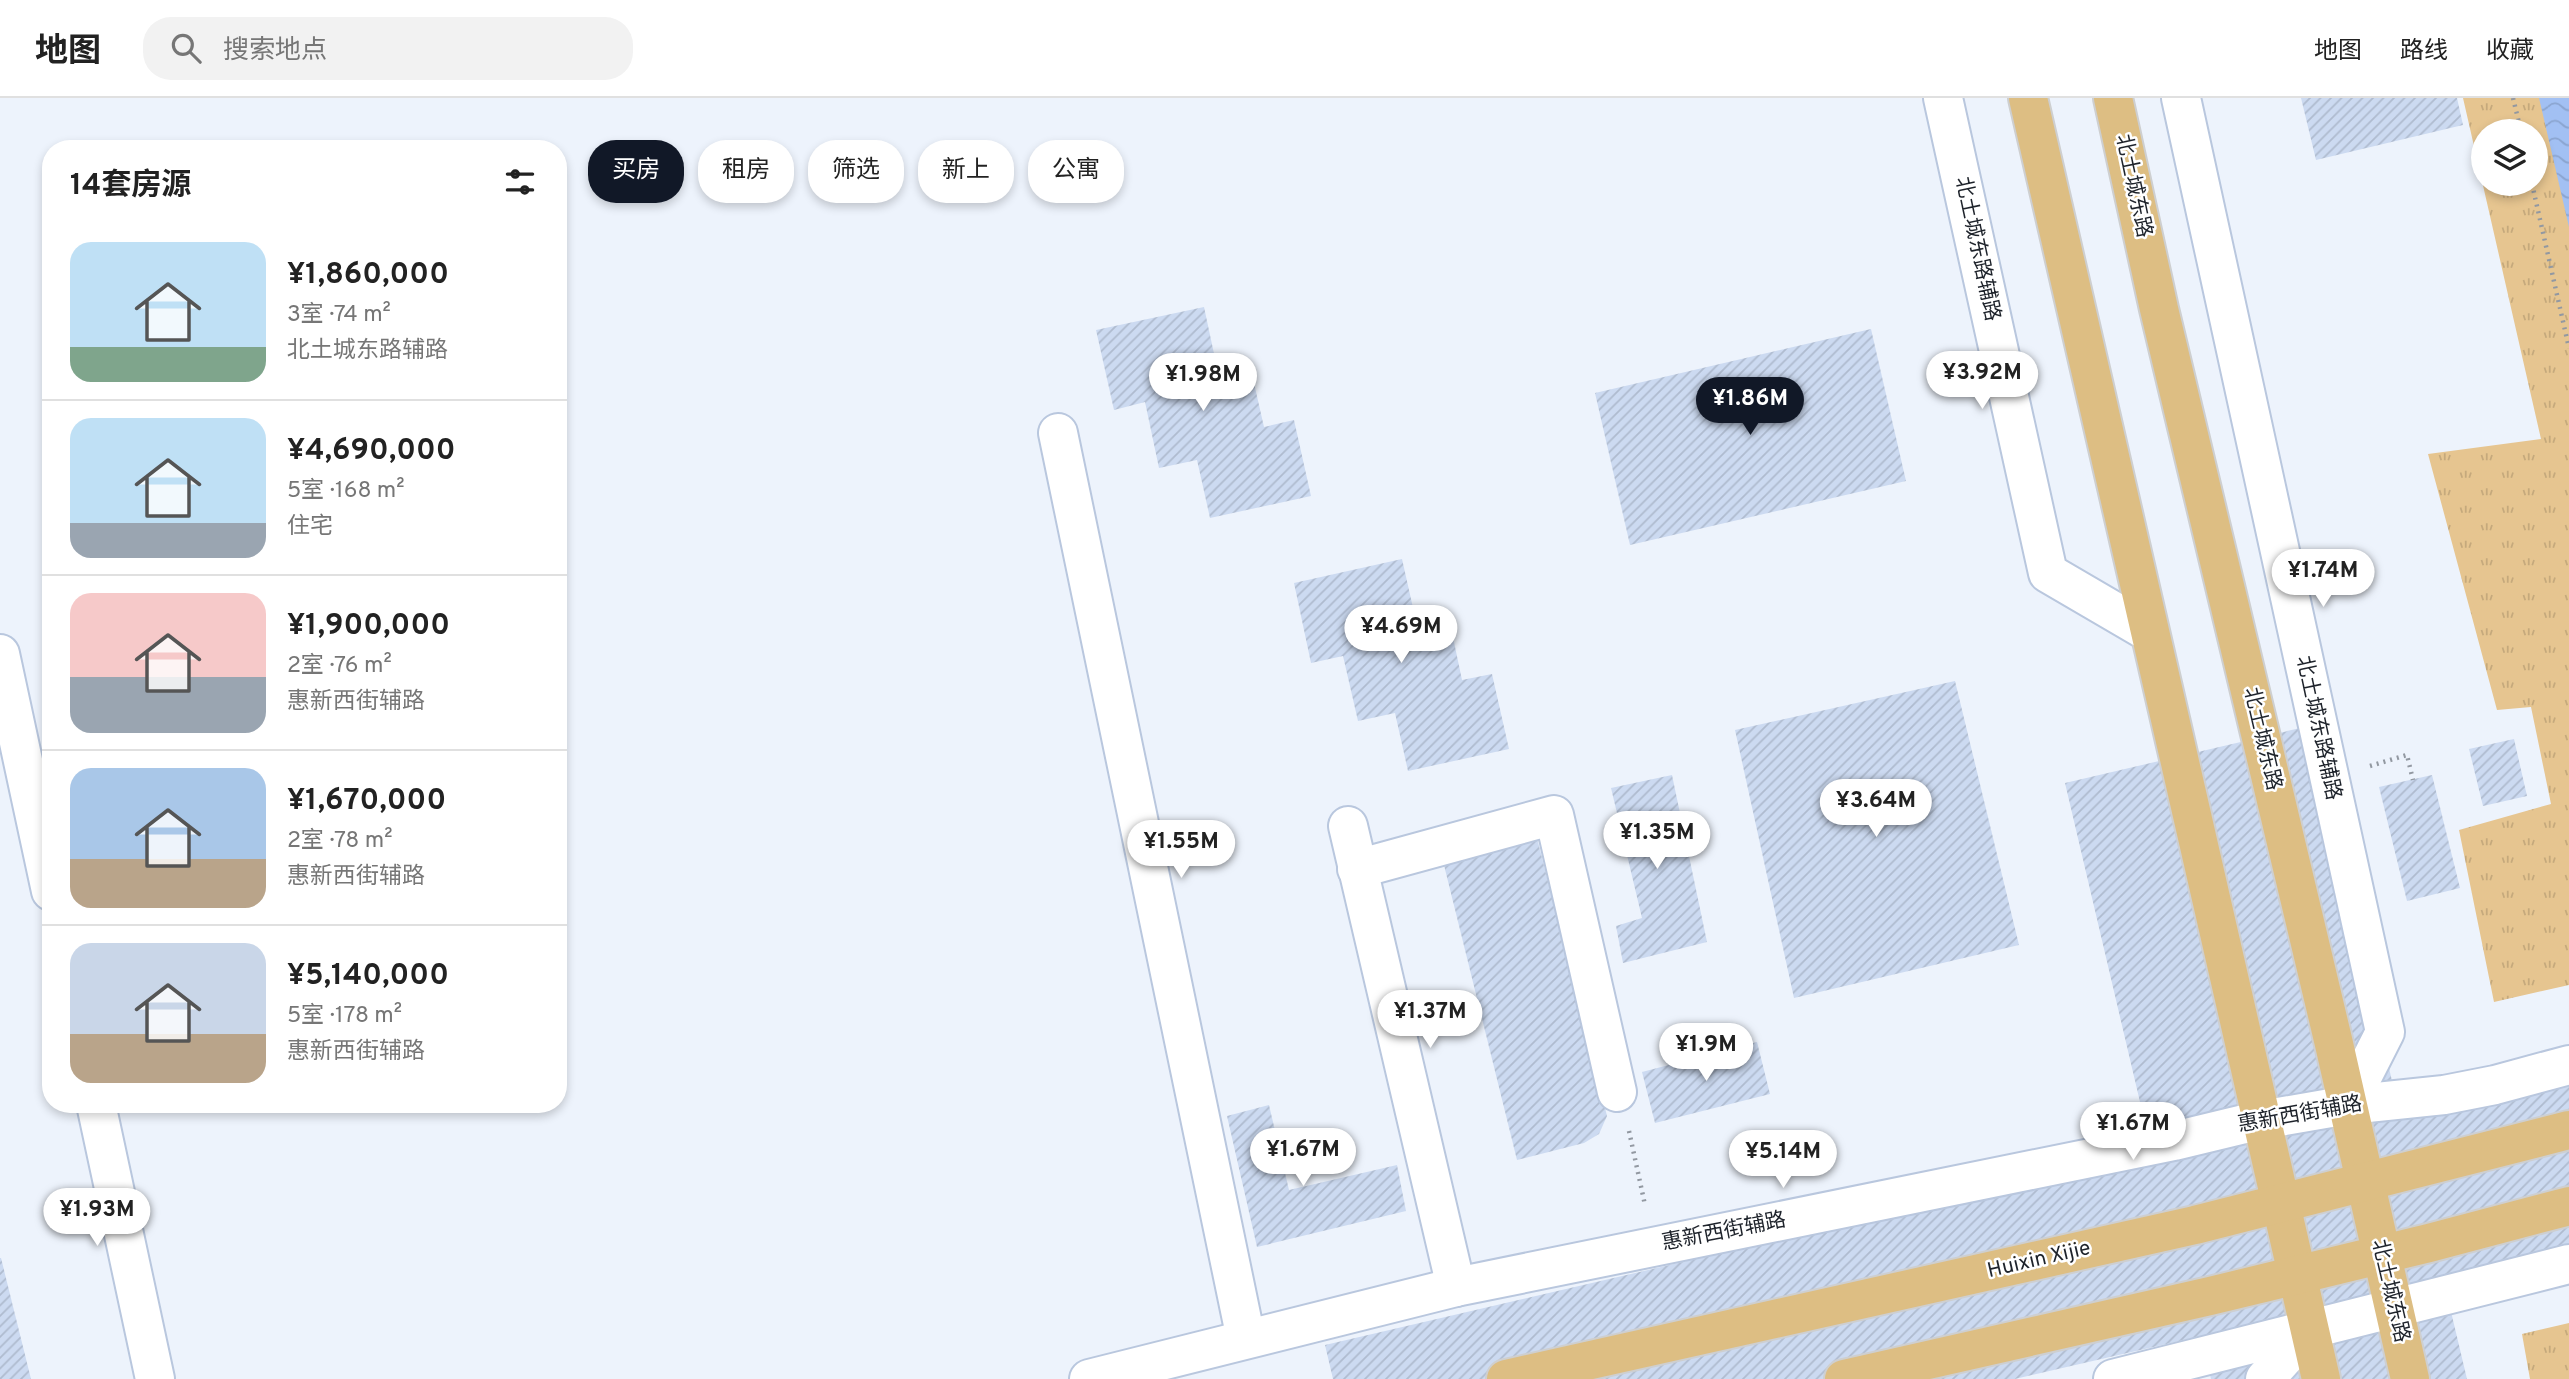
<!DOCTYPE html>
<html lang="zh">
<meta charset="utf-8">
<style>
body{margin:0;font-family:Overpass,"Noto Sans SC",sans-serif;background:#f2f2f2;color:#222;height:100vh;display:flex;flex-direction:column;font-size:26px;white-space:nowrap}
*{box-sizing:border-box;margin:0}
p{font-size:23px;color:#767676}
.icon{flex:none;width:38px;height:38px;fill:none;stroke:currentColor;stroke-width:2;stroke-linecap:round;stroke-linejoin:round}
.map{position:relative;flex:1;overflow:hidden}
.details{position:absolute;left:42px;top:42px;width:525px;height:973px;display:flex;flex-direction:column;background:#fff;border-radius:28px;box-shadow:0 4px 10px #0003}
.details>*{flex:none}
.top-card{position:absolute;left:588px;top:42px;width:665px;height:63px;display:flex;gap:14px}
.fabs{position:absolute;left:2471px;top:21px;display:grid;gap:14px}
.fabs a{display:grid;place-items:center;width:77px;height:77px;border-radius:50%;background:#fff;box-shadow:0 4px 10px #0003;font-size:35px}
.price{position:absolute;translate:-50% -60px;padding:0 16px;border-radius:24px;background:#fff;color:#222;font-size:23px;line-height:46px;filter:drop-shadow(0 2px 4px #0008)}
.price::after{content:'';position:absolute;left:50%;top:42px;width:21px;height:16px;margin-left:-10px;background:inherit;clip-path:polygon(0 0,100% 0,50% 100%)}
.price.current{background:#111827;color:#fff}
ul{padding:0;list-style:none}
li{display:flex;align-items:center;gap:21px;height:175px;padding:0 28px}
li+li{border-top:2px solid #e0e0e0}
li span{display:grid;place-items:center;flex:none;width:196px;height:140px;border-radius:21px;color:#555}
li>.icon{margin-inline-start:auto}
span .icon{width:84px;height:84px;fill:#fffc;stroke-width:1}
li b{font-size:30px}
h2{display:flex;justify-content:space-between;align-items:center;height:84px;padding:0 28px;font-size:30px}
.chip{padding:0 24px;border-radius:28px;background:#fff;box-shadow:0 4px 10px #0003;font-size:24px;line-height:63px}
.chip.current{background:#111827;color:#fff}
header{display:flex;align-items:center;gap:42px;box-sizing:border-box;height:98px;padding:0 35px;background:#fff;border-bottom:2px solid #e0e0e0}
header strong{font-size:33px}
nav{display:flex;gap:38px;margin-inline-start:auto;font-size:24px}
.search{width:490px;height:63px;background:#f2f2f2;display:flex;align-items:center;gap:18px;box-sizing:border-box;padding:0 24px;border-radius:28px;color:#767676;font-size:26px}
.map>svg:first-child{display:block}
.park{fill:url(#park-tufts);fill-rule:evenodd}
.water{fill:url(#water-waves)}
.building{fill:url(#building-hatch)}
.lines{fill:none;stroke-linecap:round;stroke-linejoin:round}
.street-casing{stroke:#b9c7de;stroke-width:42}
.secondary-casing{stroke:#b9c7de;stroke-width:42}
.primary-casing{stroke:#cecfd0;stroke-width:42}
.path{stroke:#9298a1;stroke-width:4.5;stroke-dasharray:2 5;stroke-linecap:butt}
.street{stroke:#fff;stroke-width:38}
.secondary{stroke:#fff;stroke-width:38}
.primary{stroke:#ddbe83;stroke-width:38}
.labels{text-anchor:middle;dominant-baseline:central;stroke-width:5;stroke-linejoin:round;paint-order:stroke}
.street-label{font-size:21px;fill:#1e232b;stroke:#fff}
</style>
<header>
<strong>地图</strong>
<div class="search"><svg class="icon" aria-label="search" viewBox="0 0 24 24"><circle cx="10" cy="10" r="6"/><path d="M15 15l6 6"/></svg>搜索地点</div>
<nav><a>地图</a><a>路线</a><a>收藏</a></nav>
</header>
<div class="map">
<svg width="2569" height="1281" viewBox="0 0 2569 1281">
<defs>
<pattern id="park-tufts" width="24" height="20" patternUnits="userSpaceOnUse" patternTransform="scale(1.75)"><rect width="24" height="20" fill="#e6c590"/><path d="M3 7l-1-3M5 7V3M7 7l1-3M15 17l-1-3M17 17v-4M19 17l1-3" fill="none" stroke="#c5a97c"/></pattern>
<pattern id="water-waves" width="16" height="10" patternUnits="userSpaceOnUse" patternTransform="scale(1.75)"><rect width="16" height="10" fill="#a2c0f3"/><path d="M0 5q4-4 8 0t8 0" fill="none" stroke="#8ba5d0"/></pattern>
<pattern id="building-hatch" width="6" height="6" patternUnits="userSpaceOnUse" patternTransform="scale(1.75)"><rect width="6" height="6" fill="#ccdaf1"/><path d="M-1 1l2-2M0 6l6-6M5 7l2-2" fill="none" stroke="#afbbcf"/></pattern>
</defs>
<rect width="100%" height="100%" fill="#edf3fc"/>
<g class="park">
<path d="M2463,0H2569V887L2494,904L2459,732L2551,706L2531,609L2497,612L2428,356L2541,341ZM2483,33H2536V86H2483Z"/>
<polygon points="2569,1225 2569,1281 2530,1281 2522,1236"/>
</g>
<polygon class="water" points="2539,0 2569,0 2569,129"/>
<g class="building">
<polygon points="2301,0 2457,0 2463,27 2316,62"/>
<polygon points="1204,209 1219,279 1251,272 1264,329 1294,322 1311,398 1210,420 1197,362 1159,370 1145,304 1114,312 1096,232"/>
<polygon points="1871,231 1906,383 1630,447 1595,295"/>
<polygon points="1402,461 1418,532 1450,525 1462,582 1492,576 1509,651 1408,673 1395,615 1358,623 1343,558 1311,565 1294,485"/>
<polygon points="1955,583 2019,847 1794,900 1735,632"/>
<polygon points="2309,628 2396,1000 2569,960 2569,1151 2443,1180 2467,1281 2211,1281 2201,1238 2015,1281 1333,1281 1325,1247 2152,1055 2065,685"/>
<polygon points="2514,641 2527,698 2483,708 2469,651"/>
<polygon points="1672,677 1707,844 1623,865 1616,828 1642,820 1611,690"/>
<polygon points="2432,677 2460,790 2407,803 2379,689"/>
<polygon points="1536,736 1607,1018 1599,1036 1584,1045 1517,1062 1442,759"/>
<polygon points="1757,944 1770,996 1655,1025 1642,974"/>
<polygon points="1269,1007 1289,1092 1397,1067 1406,1113 1257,1149 1227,1018"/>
<polygon points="0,1160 1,1160 31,1281 0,1281"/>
</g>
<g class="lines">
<g class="street-casing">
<g id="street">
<polyline points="1058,335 1246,1241"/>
<polyline points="0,556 51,793"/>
<polyline points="1348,728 1456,1189"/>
<polyline points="1357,771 1554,717 1617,994"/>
<polyline points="96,1006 155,1281"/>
</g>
</g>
<g class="secondary-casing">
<g id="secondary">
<polyline points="1943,0 2048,475 2149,534"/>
<polyline points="2181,0 2385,934 2348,1007"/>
<polyline points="1089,1281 1456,1189 2174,1043 2261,1022 2348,1007 2444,997 2495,987 2569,967"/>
<polyline points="2113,1281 2569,1166"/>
<polyline points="2265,1281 2310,1231"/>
</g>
</g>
<g class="primary-casing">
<g id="primary">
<polyline points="2028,0 2321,1281"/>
<polyline points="2113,0 2159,211 2334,946 2410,1281"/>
<polyline points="1506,1281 2195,1127 2569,1032"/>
<polyline points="1844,1281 2210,1198 2429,1145 2569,1108"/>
</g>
</g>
<g class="path">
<polyline points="2513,0 2521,33"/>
<polyline points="2532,86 2569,250"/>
<polyline points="2370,668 2407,657 2413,682"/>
<polyline points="1629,1033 1645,1107"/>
</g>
<use href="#street" class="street"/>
<use href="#secondary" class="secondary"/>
<use href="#primary" class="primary"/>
</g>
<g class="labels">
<g class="street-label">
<text transform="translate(2133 88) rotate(78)">北土城东路</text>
<text transform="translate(1977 151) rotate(78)">北土城东路辅路</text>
<text transform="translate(2318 630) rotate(78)">北土城东路辅路</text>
<text transform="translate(2262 641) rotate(77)">北土城东路</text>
<text transform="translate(2300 1017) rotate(-10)">惠新西街辅路</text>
<text transform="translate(1724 1134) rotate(-11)">惠新西街辅路</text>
<text transform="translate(2039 1162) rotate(-13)">Huixin Xijie</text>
<text transform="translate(2390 1193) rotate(77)">北土城东路</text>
</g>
</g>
</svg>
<div class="fabs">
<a><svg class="icon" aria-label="layers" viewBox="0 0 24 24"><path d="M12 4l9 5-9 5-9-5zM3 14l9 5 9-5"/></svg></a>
</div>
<b class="price" style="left:1982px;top:313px">¥3.92M</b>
<b class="price" style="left:1203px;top:315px">¥1.98M</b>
<b class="price current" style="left:1750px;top:339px">¥1.86M</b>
<b class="price" style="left:2323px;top:511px">¥1.74M</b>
<b class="price" style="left:1401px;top:567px">¥4.69M</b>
<b class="price" style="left:1876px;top:741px">¥3.64M</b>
<b class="price" style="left:1657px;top:773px">¥1.35M</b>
<b class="price" style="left:1181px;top:782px">¥1.55M</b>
<b class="price" style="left:1430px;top:952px">¥1.37M</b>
<b class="price" style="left:1706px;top:985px">¥1.9M</b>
<b class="price" style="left:2133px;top:1064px">¥1.67M</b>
<b class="price" style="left:1303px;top:1090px">¥1.67M</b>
<b class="price" style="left:1783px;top:1092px">¥5.14M</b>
<b class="price" style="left:97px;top:1150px">¥1.93M</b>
<div class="top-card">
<a class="chip current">买房</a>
<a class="chip">租房</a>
<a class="chip">筛选</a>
<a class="chip">新上</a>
<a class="chip">公寓</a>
</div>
<section class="details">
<h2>14套房源<svg class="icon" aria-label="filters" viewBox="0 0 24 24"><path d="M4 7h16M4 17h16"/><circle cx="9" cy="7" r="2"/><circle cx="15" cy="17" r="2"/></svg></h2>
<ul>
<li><span style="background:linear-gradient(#bfe0f5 75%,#7fa58c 0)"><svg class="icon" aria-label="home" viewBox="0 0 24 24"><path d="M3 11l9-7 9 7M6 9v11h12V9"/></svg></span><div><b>¥1,860,000</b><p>3室 · 74 m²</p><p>北土城东路辅路</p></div></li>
<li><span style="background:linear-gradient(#bfe0f5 75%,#9aa5b1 0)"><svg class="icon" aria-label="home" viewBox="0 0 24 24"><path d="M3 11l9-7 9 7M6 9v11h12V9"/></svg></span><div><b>¥4,690,000</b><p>5室 · 168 m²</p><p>住宅</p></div></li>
<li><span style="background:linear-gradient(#f6c9c9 60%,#9aa5b1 0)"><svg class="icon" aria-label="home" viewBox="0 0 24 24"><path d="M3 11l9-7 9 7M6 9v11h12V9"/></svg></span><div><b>¥1,900,000</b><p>2室 · 76 m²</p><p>惠新西街辅路</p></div></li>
<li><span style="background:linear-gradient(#a9c7e8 65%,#b9a48a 0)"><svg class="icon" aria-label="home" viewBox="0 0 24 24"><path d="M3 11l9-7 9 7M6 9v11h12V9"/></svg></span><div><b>¥1,670,000</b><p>2室 · 78 m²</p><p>惠新西街辅路</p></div></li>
<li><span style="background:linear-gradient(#c9d6e8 65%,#b9a48a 0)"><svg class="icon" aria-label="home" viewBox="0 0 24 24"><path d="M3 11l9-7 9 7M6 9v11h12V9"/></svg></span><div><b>¥5,140,000</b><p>5室 · 178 m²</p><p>惠新西街辅路</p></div></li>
</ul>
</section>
</div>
